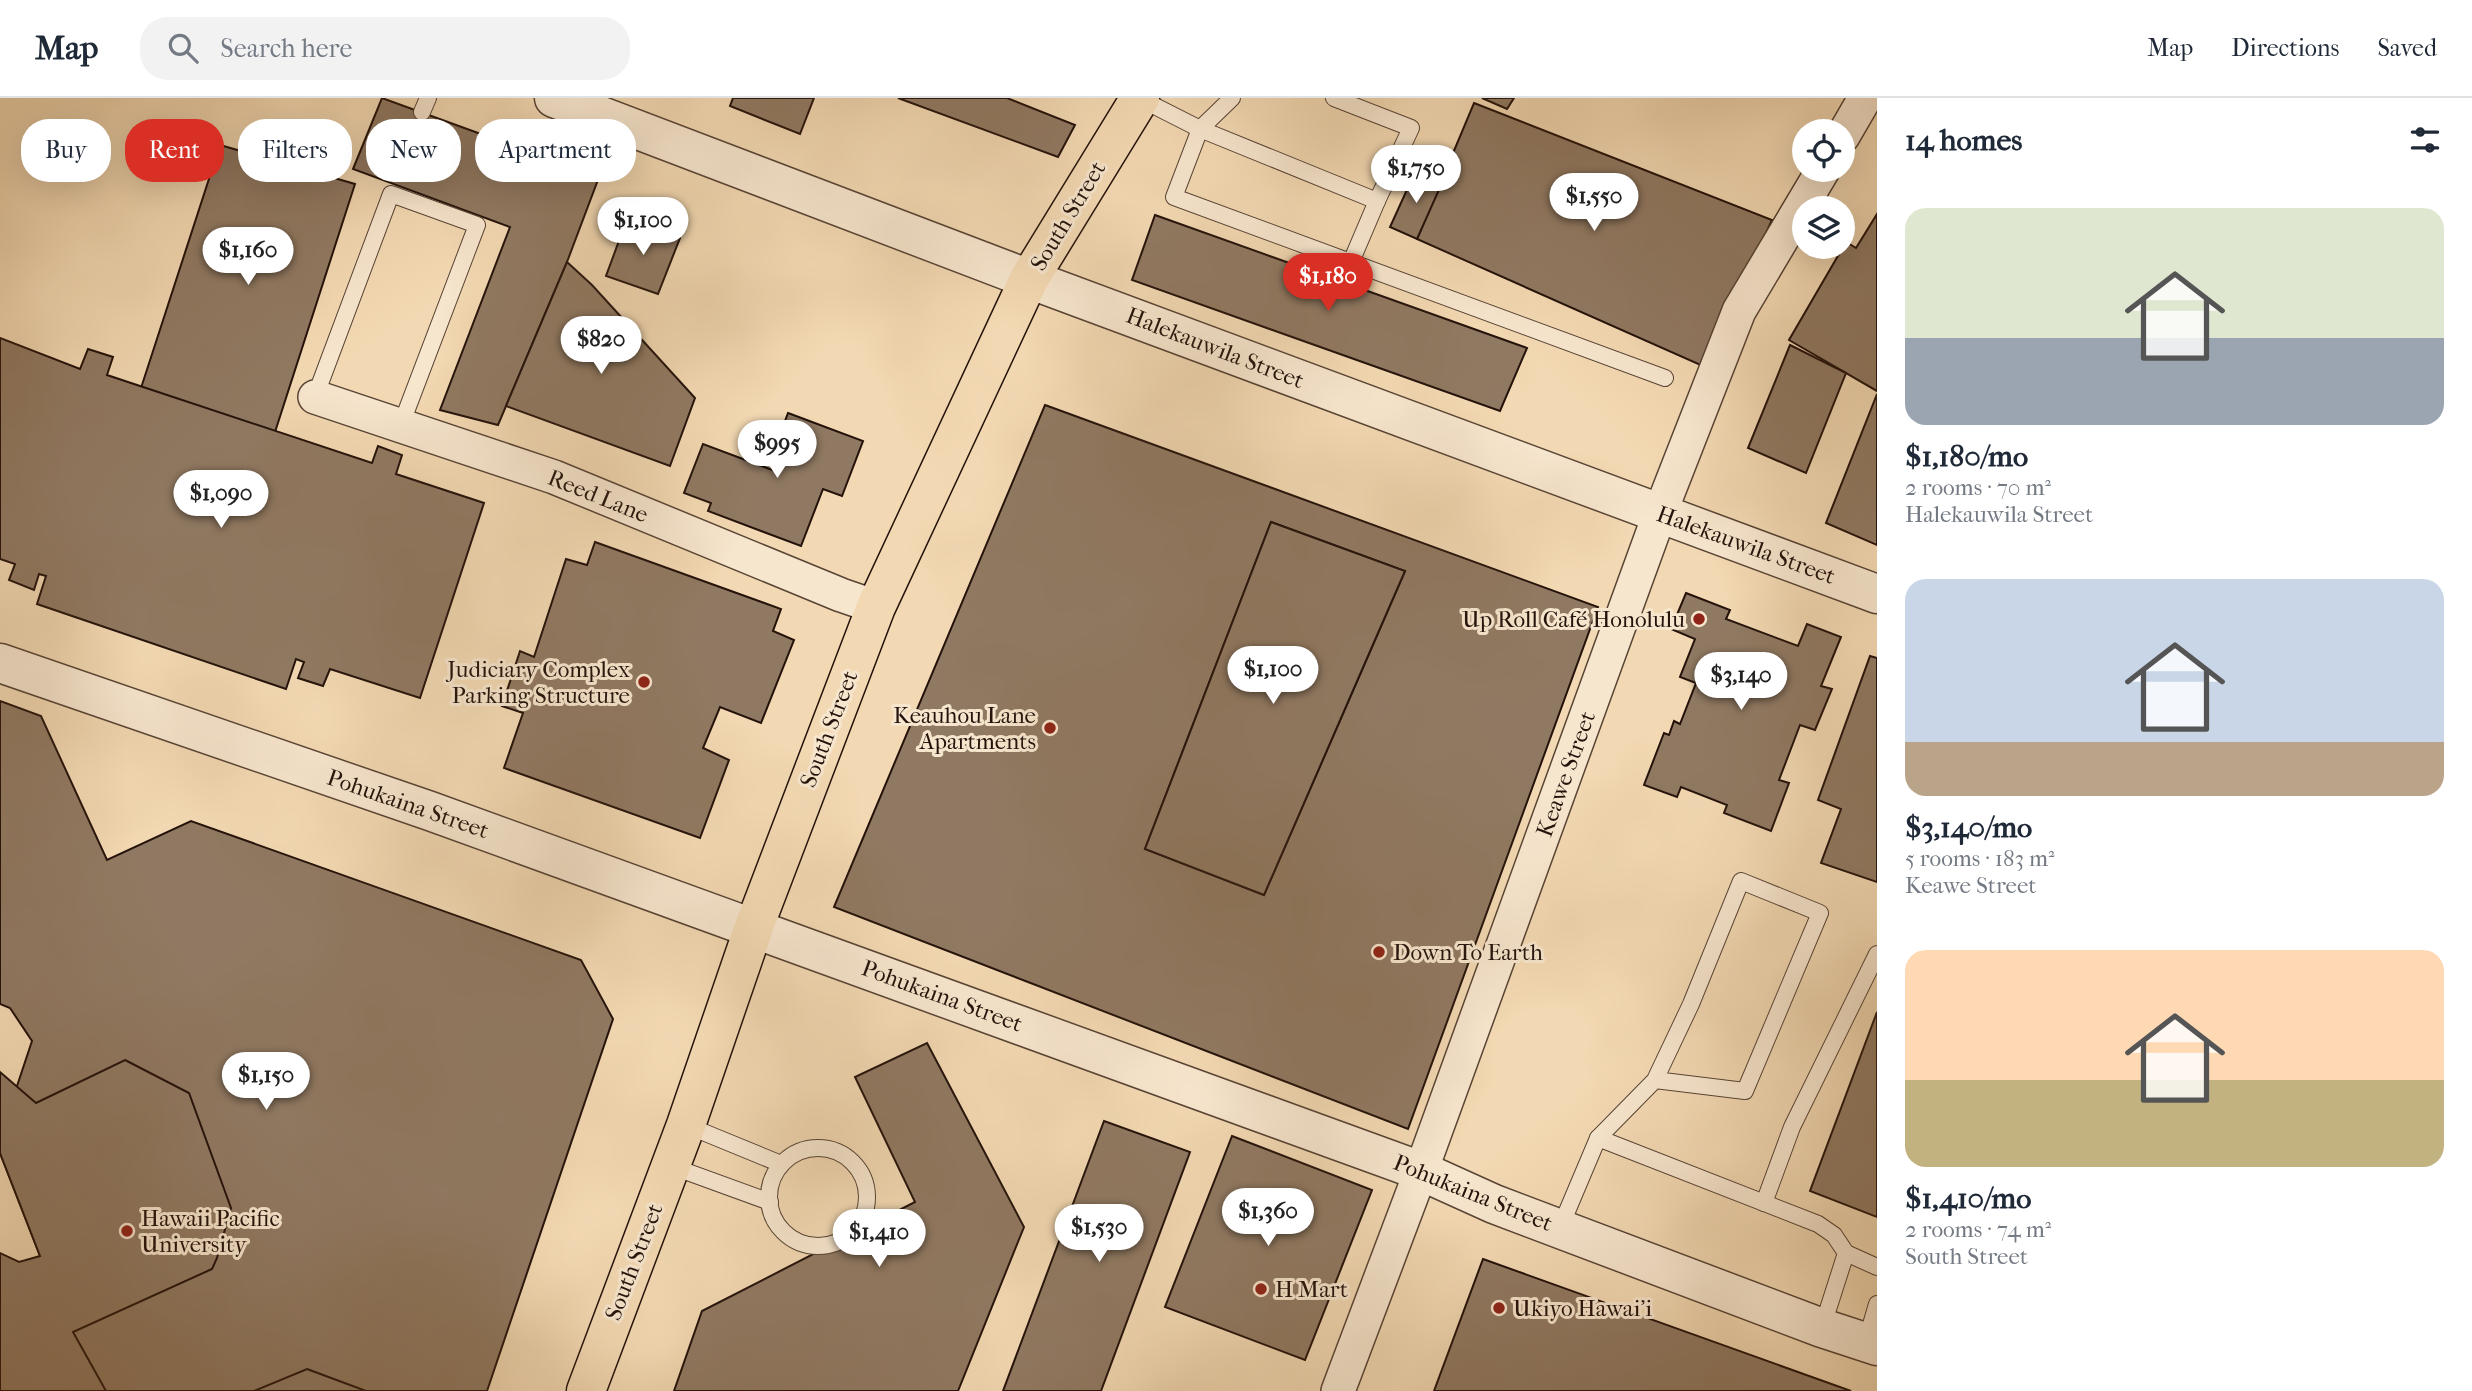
<!DOCTYPE html>
<meta charset="utf-8">
<style>
body{margin:0;font-family:"IM FELL French Canon",serif;background:#f2f2f3;color:#1f2937;height:100vh;display:flex;flex-direction:column;font-size:26px;white-space:nowrap}
*{box-sizing:border-box;margin:0}
p{font-size:23px;color:#747a83}
.icon{flex:none;width:38px;height:38px;fill:none;stroke:currentColor;stroke-width:2;stroke-linecap:round;stroke-linejoin:round}
.map{position:relative;flex:1;overflow:hidden}
.side{display:flex;flex-direction:column;background:#fff;width:595px}
.side>*{flex:none}
.hud{position:absolute;left:21px;top:21px;width:665px;height:63px;display:flex;gap:14px}
.fabs{position:absolute;left:1792px;top:21px;display:grid;gap:14px}
.fabs a{display:grid;place-items:center;width:63px;height:63px;border-radius:50%;background:#fff;box-shadow:0 7px 28px #0002;font-size:35px}
.price{position:absolute;translate:-50% -60px;padding:0 16px;border-radius:24px;background:#fff;color:#222;font-size:23px;line-height:46px;filter:drop-shadow(0 2px 4px #0008)}
.price::after{content:'';position:absolute;left:50%;top:42px;width:21px;height:16px;margin-left:-10px;background:inherit;clip-path:polygon(0 0,100% 0,50% 100%)}
.price.selected{background:#d93025;color:#fff}
ul{padding:0;list-style:none}
li{display:grid;align-content:center;gap:14px;height:371px;padding:0 28px}
li span{display:grid;place-items:center;height:217px;border-radius:21px;color:#555}
li>.icon{margin-inline-start:auto}
span .icon{width:126px;height:126px;fill:#fffc;stroke-width:1}
li b{font-size:30px}
h2{display:flex;justify-content:space-between;align-items:center;height:84px;padding:0 28px;font-size:30px}
.pill{padding:0 24px;border-radius:28px;background:#fff;box-shadow:0 7px 28px #0002;font-size:24px;line-height:63px}
.pill.selected{background:#d93025;color:#fff}
header{display:flex;align-items:center;gap:42px;box-sizing:border-box;height:98px;padding:0 35px;background:#fff;border-bottom:2px solid #e0e1e3}
header strong{font-size:33px}
nav{display:flex;gap:38px;margin-inline-start:auto;font-size:24px}
.search{width:490px;height:63px;background:#f2f2f3;display:flex;align-items:center;gap:18px;box-sizing:border-box;padding:0 24px;border-radius:28px;color:#747a83;font-size:26px}
main{display:flex;flex:1;min-height:0}
.map>svg:first-child{display:block}
.building{fill:#907962;stroke:#24120b;stroke-width:2;fill-rule:evenodd}
.lines{fill:none;stroke-linecap:round;stroke-linejoin:round}
.service-casing{stroke:#584435;stroke-width:18}
.minor-casing{stroke:#584435;stroke-width:36}
.tertiary-casing{stroke:#584435;stroke-width:41}
.primary-casing{stroke:#24120b;stroke-width:41}
.service{stroke:#f7e6ce;stroke-width:16}
.minor{stroke:#f7e6ce;stroke-width:33}
.tertiary{stroke:#f7e6ce;stroke-width:38}
.primary{stroke:#f3d9b3;stroke-width:38}
.poi-dot{fill:#8f2418;stroke:#f7e6ce;stroke-width:2.5}
.labels{text-anchor:middle;dominant-baseline:central;stroke-width:6;stroke-linejoin:round;paint-order:stroke}
.street-label{font-size:23px;fill:#24120b;stroke:#f7e6ce}
.poi-label{font-size:23px;fill:#24120b;stroke:#f7e6ce;text-anchor:start}
</style>
<header>
<strong>Map</strong>
<div class="search"><svg class="icon" aria-label="search" viewBox="0 0 24 24"><circle cx="10" cy="10" r="6"/><path d="M15 15l6 6"/></svg>Search here</div>
<nav><a>Map</a><a>Directions</a><a>Saved</a></nav>
</header>
<main>
<div class="map">
<svg width="1877" height="1293" viewBox="0 0 1877 1293">
<rect width="100%" height="100%" fill="#f3d9b3"/>
<filter id="stains"><feTurbulence type="fractalNoise" baseFrequency=".00286" numOctaves="4"/><feColorMatrix values="0 0 0 0 .2 0 0 0 0 .09 0 0 0 0 .02 0 0 0 .5 -.17"/></filter>
<radialGradient id="worn" r=".72"><stop offset=".6" stop-color="#630" stop-opacity="0"/><stop offset="1" stop-color="#630" stop-opacity=".3"/></radialGradient>
<g class="building">
<polygon points="382,0 599,79 567,164 498,327 440,312 510,129 353,71"/>
<polygon points="733,0 814,0 800,36 730,8"/>
<polygon points="898,0 1007,0 1075,27 1058,59"/>
<polygon points="1482,0 1514,0 1507,11"/>
<polygon points="1474,5 1772,122 1705,269 1417,141"/>
<polygon points="220,47 355,86 275,334 141,290"/>
<polygon points="1415,74 1442,85 1417,141 1390,129"/>
<polygon points="1877,116 1877,293 1789,242 1846,144 1856,150"/>
<polygon points="1155,117 1527,250 1500,313 1132,182"/>
<polygon points="627,121 680,140 658,196 606,178"/>
<polygon points="567,164 592,187 695,300 670,368 506,308"/>
<polygon points="0,240 80,271 88,251 113,259 107,277 372,365 378,348 402,357 396,376 484,405 420,600 330,571 323,588 298,580 304,564 296,561 286,591 37,506 46,478 39,476 34,492 9,482 15,466 0,461"/>
<polygon points="1790,247 1846,275 1806,375 1748,350"/>
<polygon points="1877,296 1877,447 1826,425"/>
<path d="M1045,307L1598,509L1408,1031L834,809ZM1271,424L1405,473L1264,797L1145,751Z"/>
<polygon points="788,315 863,343 842,398 823,391 801,448 708,413 711,405 684,395 703,346 775,373 790,334 782,331"/>
<polygon points="1271,424 1405,473 1264,797 1145,751"/>
<polygon points="595,444 781,511 773,533 794,542 761,625 720,609 703,650 729,662 700,740 504,670 523,615 502,608 520,553 534,559 566,461 587,467"/>
<polygon points="1686,495 1730,512 1726,521 1798,548 1807,526 1841,539 1821,588 1832,591 1815,632 1800,627 1779,682 1789,685 1771,733 1724,715 1727,707 1681,689 1677,699 1644,687 1664,635 1669,637 1674,623 1680,626 1696,585 1680,579 1695,541 1671,531"/>
<polygon points="1870,558 1877,560 1877,784 1821,765 1841,711 1818,702"/>
<polygon points="0,603 41,618 107,762 191,723 581,862 613,921 487,1293 0,1293 0,1186 40,1158 0,1055 0,984 13,1000 32,943 10,910 0,906"/>
<polygon points="1877,914 1877,1119 1810,1093"/>
<polygon points="927,945 1024,1129 958,1293 674,1293 702,1213 915,1104 855,979"/>
<polygon points="125,962 189,995 231,1110 217,1160 212,1171 73,1234 106,1293 0,1293 0,1155 19,1164 40,1158 0,1055 0,974 36,1005"/>
<polygon points="1104,1023 1190,1054 1101,1293 1003,1293"/>
<polygon points="1232,1038 1372,1092 1305,1262 1165,1209"/>
<polygon points="1483,1161 1851,1293 1434,1293"/>
<polygon points="307,1271 366,1293 254,1293"/>
</g>
<g class="lines">
<g class="service-casing">
<g id="service">
<polyline points="1139,0 1200,31 1377,103 1411,30 1334,0"/>
<polyline points="1232,0 1200,31 1174,99 1665,280"/>
<polyline points="422,14 428,0"/>
<polyline points="1351,164 1377,103"/>
<polyline points="315,299 391,96 477,127 401,327"/>
<polyline points="686,1027 781,1066"/>
<polyline points="1598,1040 1818,1126 1834,1137 1846,1155 1877,1169"/>
<circle cx="818" cy="1099" r="49"/>
<polyline points="671,1068 770,1104"/>
<polyline points="1764,1105 1792,1029 1877,856"/>
<polyline points="1560,1130 1598,1040 1655,982 1691,906 1741,783 1820,815 1745,993 1655,982"/>
<polyline points="1822,1230 1846,1155"/>
<polyline points="1866,1244 1877,1206"/>
</g>
</g>
<g class="minor-casing">
<g id="minor">
<polyline points="1843,38 1865,0"/>
<polyline points="315,299 554,379 841,497 876,509"/>
<polyline points="1338,1293 1421,1073 1660,415 1739,213 1823,72"/>
</g>
</g>
<g class="tertiary-casing">
<g id="tertiary">
<polyline points="554,0 1029,181 1877,496"/>
<polyline points="0,565 430,713 1421,1073 1494,1106 1822,1230 1877,1248"/>
</g>
</g>
<g class="primary-casing">
<polyline id="primary" points="586,1293 686,1027 754,829 876,509 1029,181 1140,0"/>
</g>
<use href="#service" class="service"/>
<use href="#minor" class="minor"/>
<use href="#tertiary" class="tertiary"/>
<use href="#primary" class="primary"/>
</g>
<g class="poi-dot">
<circle cx="1699" cy="521" r="7"/>
<circle cx="644" cy="584" r="7"/>
<circle cx="1050" cy="630" r="7"/>
<circle cx="1379" cy="854" r="7"/>
<circle cx="127" cy="1133" r="7"/>
<circle cx="1261" cy="1191" r="7"/>
<circle cx="1499" cy="1210" r="7"/>
</g>
<g class="labels">
<g class="street-label">
<text transform="translate(1068 118) rotate(-59)">South Street</text>
<text transform="translate(1215 250) rotate(21)">Halekauwila Street</text>
<text transform="translate(598 398) rotate(22)">Reed Lane</text>
<text transform="translate(1746 447) rotate(20)">Halekauwila Street</text>
<text transform="translate(829 631) rotate(-69)">South Street</text>
<text transform="translate(1566 676) rotate(-70)">Keawe Street</text>
<text transform="translate(408 706) rotate(19)">Pohukaina Street</text>
<text transform="translate(942 898) rotate(20)">Pohukaina Street</text>
<text transform="translate(1473 1095) rotate(22)">Pohukaina Street</text>
<text transform="translate(634 1164) rotate(-69)">South Street</text>
</g>
<g class="poi-label">
<text x="1685" y="521" text-anchor="end">Up Roll Café Honolulu</text>
<text x="630" y="571" text-anchor="end">Judiciary Complex<tspan x="630" dy="26">Parking Structure</tspan></text>
<text x="1036" y="617" text-anchor="end">Keauhou Lane<tspan x="1036" dy="26">Apartments</tspan></text>
<text x="1393" y="854">Down To Earth</text>
<text x="141" y="1120">Hawaii Pacific<tspan x="141" dy="26">University</tspan></text>
<text x="1275" y="1191">H Mart</text>
<text x="1513" y="1210">Ukiyo Hawai'i</text>
</g>
</g>
<rect width="100%" height="100%" filter="url(#stains)"/>
<rect width="100%" height="100%" fill="url(#worn)"/>
</svg>
<div class="fabs">
<a><svg class="icon" aria-label="locate" viewBox="0 0 24 24"><circle cx="12" cy="12" r="6"/><path d="M12 2v4M12 18v4M2 12h4M18 12h4"/></svg></a>
<a><svg class="icon" aria-label="layers" viewBox="0 0 24 24"><path d="M12 4l9 5-9 5-9-5zM3 14l9 5 9-5"/></svg></a>
</div>
<b class="price" style="left:1416px;top:107px">$1,750</b>
<b class="price" style="left:1594px;top:135px">$1,550</b>
<b class="price" style="left:643px;top:159px">$1,100</b>
<b class="price" style="left:248px;top:189px">$1,160</b>
<b class="price selected" style="left:1328px;top:215px">$1,180</b>
<b class="price" style="left:601px;top:278px">$820</b>
<b class="price" style="left:777px;top:382px">$995</b>
<b class="price" style="left:221px;top:432px">$1,090</b>
<b class="price" style="left:1273px;top:608px">$1,100</b>
<b class="price" style="left:1741px;top:614px">$3,140</b>
<b class="price" style="left:266px;top:1014px">$1,150</b>
<b class="price" style="left:1268px;top:1150px">$1,360</b>
<b class="price" style="left:1099px;top:1166px">$1,530</b>
<b class="price" style="left:879px;top:1171px">$1,410</b>
<div class="hud">
<a class="pill">Buy</a>
<a class="pill selected">Rent</a>
<a class="pill">Filters</a>
<a class="pill">New</a>
<a class="pill">Apartment</a>
</div>
</div>
<section class="side">
<h2>14 homes<svg class="icon" aria-label="filters" viewBox="0 0 24 24"><path d="M4 7h16M4 17h16"/><circle cx="9" cy="7" r="2"/><circle cx="15" cy="17" r="2"/></svg></h2>
<ul>
<li><span style="background:linear-gradient(#dfe7d0 60%,#9aa5b1 0)"><svg class="icon" aria-label="home" viewBox="0 0 24 24"><path d="M3 11l9-7 9 7M6 9v11h12V9"/></svg></span><div><b>$1,180/mo</b><p>2 rooms · 70 m²</p><p>Halekauwila Street</p></div></li>
<li><span style="background:linear-gradient(#c9d6e8 75%,#b9a48a 0)"><svg class="icon" aria-label="home" viewBox="0 0 24 24"><path d="M3 11l9-7 9 7M6 9v11h12V9"/></svg></span><div><b>$3,140/mo</b><p>5 rooms · 183 m²</p><p>Keawe Street</p></div></li>
<li><span style="background:linear-gradient(#ffd9b3 60%,#c2b280 0)"><svg class="icon" aria-label="home" viewBox="0 0 24 24"><path d="M3 11l9-7 9 7M6 9v11h12V9"/></svg></span><div><b>$1,410/mo</b><p>2 rooms · 74 m²</p><p>South Street</p></div></li>
</ul>
</section>
</main>
